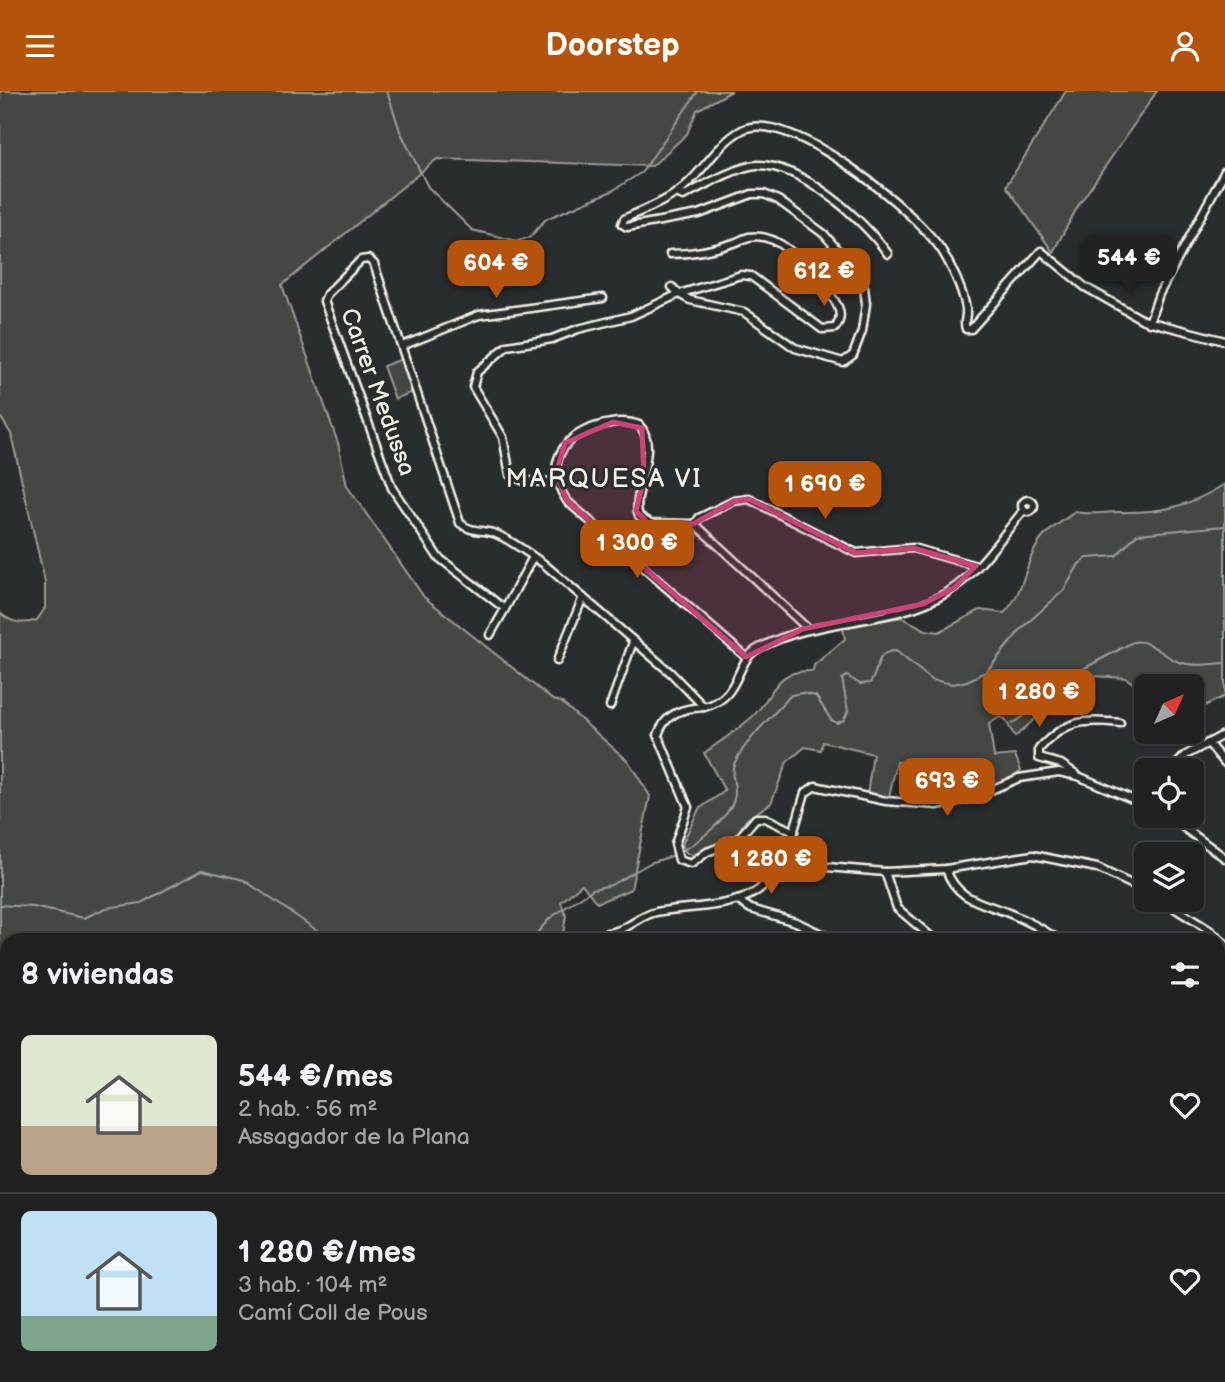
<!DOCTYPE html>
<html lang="es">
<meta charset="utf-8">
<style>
body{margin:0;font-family:"Balsamiq Sans",sans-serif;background:#282a2a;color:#f1f3f6;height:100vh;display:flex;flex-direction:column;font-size:26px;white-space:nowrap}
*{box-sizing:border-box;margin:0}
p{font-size:23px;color:#a2a4a5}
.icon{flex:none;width:38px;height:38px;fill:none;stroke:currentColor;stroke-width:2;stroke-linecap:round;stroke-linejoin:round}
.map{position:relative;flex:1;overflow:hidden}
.sheet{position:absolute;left:0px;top:842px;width:1225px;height:450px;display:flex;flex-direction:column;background:#202222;border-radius:21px 21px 0 0;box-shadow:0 2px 5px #0004,0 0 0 2px #3d3f40}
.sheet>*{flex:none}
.needle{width:46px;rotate:45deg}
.controls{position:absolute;left:1134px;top:583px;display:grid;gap:14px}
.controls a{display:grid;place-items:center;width:70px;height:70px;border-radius:10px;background:#202222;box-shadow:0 2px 5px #0004,0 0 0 2px #3d3f40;font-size:35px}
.price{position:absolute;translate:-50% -60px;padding:0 16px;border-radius:14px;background:#b45309;color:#fff;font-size:23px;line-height:46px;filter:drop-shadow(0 2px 4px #0008)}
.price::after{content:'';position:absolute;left:50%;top:42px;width:21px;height:16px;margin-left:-10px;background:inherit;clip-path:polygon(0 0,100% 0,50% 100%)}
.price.on{background:#222;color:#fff}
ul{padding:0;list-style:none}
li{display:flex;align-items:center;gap:21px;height:175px;padding:0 21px}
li+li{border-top:2px solid #3d3f40}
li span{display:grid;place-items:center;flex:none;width:196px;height:140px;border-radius:10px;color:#555}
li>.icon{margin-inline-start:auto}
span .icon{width:84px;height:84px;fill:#fffc;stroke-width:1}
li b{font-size:30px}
h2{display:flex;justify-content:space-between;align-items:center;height:84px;padding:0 21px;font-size:30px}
header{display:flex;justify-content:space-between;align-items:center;height:91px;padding:0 21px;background:#b45309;color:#fff;font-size:32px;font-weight:700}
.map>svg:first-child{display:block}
.green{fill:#444645;stroke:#9c9c96;stroke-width:2}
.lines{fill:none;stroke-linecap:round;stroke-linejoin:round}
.stream{stroke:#9f9f9a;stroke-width:2}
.street-casing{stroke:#f4f1e8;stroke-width:11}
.secondary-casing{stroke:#f4f1e8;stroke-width:14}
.street{stroke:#2a2d2e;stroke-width:6}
.secondary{stroke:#2a2d2e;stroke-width:9}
.marked{fill:#cc4377;fill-opacity:0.2;stroke:#cc4377;stroke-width:5;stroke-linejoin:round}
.labels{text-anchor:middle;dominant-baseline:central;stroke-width:6;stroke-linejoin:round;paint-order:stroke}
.street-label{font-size:24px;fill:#f4f1e8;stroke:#2a2d2e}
.neighbourhood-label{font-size:26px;letter-spacing:2px;fill:#f4f1e8;stroke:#2a2d2e}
</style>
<header><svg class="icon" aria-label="menu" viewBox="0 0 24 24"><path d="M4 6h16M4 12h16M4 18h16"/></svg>Doorstep<svg class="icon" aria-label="person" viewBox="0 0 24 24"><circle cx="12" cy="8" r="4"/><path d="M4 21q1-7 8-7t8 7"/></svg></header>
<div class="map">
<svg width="1225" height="1291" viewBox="0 0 1225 1291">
<rect width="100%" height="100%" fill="#2a2d2e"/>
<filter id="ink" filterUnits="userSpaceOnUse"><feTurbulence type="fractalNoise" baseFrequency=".0143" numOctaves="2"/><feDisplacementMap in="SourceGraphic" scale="14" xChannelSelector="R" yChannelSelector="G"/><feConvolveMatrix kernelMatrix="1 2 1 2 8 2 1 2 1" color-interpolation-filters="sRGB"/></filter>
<g filter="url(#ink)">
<g class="green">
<path d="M0,0H732L697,19L687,43L652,75L437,68L282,194L338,352L347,395L424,506L553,609L561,611L628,670L650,705L631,798L597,812L582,793L561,811L566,825L562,849H7V1073L0,1066V522C12,532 22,534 37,529L45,517V491L11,343L0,325Z"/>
<polygon points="1066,0 1157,0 1078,115 1053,161 1006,95"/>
<polygon points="402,268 413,301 395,308 383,275"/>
<path d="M1225,393V605L1192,621V595H1146V602L1126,587L1092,585L1082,607L1065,596L1055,602L1047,617L1015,646L1005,628L1000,626L989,633L994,666L1015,664L1021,679C1007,693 961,708 941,709L943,679L935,672L897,671L889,706L867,704L873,663L823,651L821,659L805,656L787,671L771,712L747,728L734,747L693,764L686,762L682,753L699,718L725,700L704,662C720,651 737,639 752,626C775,605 772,578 813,580L814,574L845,548L843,537L901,526L926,539L939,541L980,519L1004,522C1026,501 1024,467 1044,445C1053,436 1065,428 1075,421C1091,424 1104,421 1119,421C1162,422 1188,416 1225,393Z"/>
<polygon points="1225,998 1225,1291 55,1291 49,1285 1218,1284 1218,1000"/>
</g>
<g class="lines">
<g class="stream">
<polyline points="387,0 400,40 428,96 472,139 517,150 530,146 546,128 612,100 642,81 698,0"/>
<path d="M1012,633L1038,615L1070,585L1133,551C1149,547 1164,566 1179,571C1194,576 1210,573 1225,572"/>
<path d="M680,761C697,752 733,725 735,703C736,691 729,683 735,671C748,646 773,625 791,604L802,602L816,605L831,629L837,632L844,629L848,620L842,588L847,585L860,593L870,592C880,579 874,560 896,560L932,589L953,593L967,590L987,580L1022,537L1064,499L1079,473L1087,467L1116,465L1137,443L1225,435"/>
<polyline points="0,814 33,816 84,827 106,817 141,812 202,779 244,789 331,849"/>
<polyline points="531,849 550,827 593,798 611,794 650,772 675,764"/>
<polyline points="1218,1039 1225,1037"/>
<polyline points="991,1284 993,1291"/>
</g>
<g class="street-casing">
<g id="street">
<path d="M676,102L683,105C701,96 738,75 757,74C802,73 864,129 888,163"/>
<path d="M670,163C692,163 713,159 734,152C740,150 744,147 749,146C781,140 809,178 827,199C836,211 846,223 835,237L822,238L751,185L741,184L679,203L672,196"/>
<polyline points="1149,232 1159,203 1225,80"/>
<polyline points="402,255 479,224 603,207"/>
<path d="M558,391L524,390L510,384L503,346L473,296L477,281L507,255L552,248L578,238L631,225L679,203L690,209L744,221L795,257L843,271L853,264L862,240L866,213L864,196L852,176L824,143L778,109L764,103H752L699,123L627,136L622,133L624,128C645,118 667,111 685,95C705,78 718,52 742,39C789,15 921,124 944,163C953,179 963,199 966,218C967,226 963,231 966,238H971L1041,160L1085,196L1143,229L1225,250"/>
<circle cx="1028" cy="415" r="6"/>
<path d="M695,433L651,432L639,425C630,405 661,355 639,334C626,329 614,331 601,334C562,344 543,374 567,410L746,566"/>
<polyline points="695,433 699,427 734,410 749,408 856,462 913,457 976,475"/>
<polyline points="695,433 807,537"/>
<path d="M533,466L505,518L438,466L392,397L324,210L327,203L361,169L368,168L374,173L460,432C471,442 484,438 496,443C513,450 529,463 544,473L671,582L704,616C683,617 665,622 658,644L688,716L675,753L679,769L691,773L707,761L736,750L756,727H765L794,741"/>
<polyline points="490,544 505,518"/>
<polyline points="557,570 583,506"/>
<polyline points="610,615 633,551"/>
<path d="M704,616C743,606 733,571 759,557C818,525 891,536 948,501C978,482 1001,446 1024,419"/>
<polyline points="1208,652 1225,672"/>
<polyline points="1171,679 1186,664 1225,643"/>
<path d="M1076,683L1061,673L1039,667V658C1065,629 1084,628 1120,632"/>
<polyline points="1167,724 1225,767"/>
<polyline points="781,772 885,781 946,778 1033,764 1097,777 1146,800"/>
<path d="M946,778C956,808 980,811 1006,821C1024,828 1043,838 1059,849"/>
<polyline points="885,781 897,817 935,849"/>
<polyline points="1160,808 1209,839 1225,853"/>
<polyline points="737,809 751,818 796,831 834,849"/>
<path d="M607,842C626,841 638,825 656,821C684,816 715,817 741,808C785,793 793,740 805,702L815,695L886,710L937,714L972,707L1019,687L1059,681L1078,685L1146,714"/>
<polyline points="1200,849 1214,843"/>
<polyline points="1218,911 1225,909"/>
<polyline points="1218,970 1225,969"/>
</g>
</g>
<g class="secondary-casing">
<g id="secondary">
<polyline points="0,1253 7,1260"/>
<polyline points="32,1284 39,1291"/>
</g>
</g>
<use href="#street" class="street"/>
<use href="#secondary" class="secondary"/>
</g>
</g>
<path class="marked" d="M613,331L642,337L644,388L636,420L648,432L693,433L734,410L749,408L856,462L913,457L976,475L954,497L923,513L803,538L746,566L567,410L556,382L565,352Z"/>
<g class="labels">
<g class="street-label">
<text transform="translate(378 301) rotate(70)">Carrer Medussa</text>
</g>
<g class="neighbourhood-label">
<text x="604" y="388">MARQUESA VI</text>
</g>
</g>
</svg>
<div class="controls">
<a><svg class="needle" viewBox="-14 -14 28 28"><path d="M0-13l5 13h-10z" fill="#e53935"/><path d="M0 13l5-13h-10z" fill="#a2a4a5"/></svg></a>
<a><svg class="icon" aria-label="locate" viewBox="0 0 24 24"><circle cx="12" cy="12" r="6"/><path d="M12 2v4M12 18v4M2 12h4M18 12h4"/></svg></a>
<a><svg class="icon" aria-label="layers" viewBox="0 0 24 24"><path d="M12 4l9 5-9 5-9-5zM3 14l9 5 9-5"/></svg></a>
</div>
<b class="price on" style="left:1129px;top:204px">544 €</b>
<b class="price" style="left:496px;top:209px">604 €</b>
<b class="price" style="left:824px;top:217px">612 €</b>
<b class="price" style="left:825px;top:430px">1 690 €</b>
<b class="price" style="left:637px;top:489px">1 300 €</b>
<b class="price" style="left:1039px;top:638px">1 280 €</b>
<b class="price" style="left:947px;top:727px">693 €</b>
<b class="price" style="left:771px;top:805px">1 280 €</b>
<section class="sheet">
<h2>8 viviendas<svg class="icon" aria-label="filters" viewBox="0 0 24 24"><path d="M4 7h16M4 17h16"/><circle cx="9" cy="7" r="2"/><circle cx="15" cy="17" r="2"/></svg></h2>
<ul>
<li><span style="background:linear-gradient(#dfe7d0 65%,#b9a48a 0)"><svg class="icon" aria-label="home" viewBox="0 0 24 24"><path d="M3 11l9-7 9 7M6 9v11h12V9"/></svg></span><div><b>544 €/mes</b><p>2 hab. · 56 m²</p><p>Assagador de la Plana</p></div><svg class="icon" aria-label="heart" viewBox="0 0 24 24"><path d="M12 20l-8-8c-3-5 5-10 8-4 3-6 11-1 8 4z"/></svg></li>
<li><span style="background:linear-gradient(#bfe0f5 75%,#7fa58c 0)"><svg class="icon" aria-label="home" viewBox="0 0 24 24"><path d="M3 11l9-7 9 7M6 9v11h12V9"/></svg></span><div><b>1 280 €/mes</b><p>3 hab. · 104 m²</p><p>Camí Coll de Pous</p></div><svg class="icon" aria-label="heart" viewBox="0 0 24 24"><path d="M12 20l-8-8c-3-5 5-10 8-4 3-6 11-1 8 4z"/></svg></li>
</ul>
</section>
</div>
